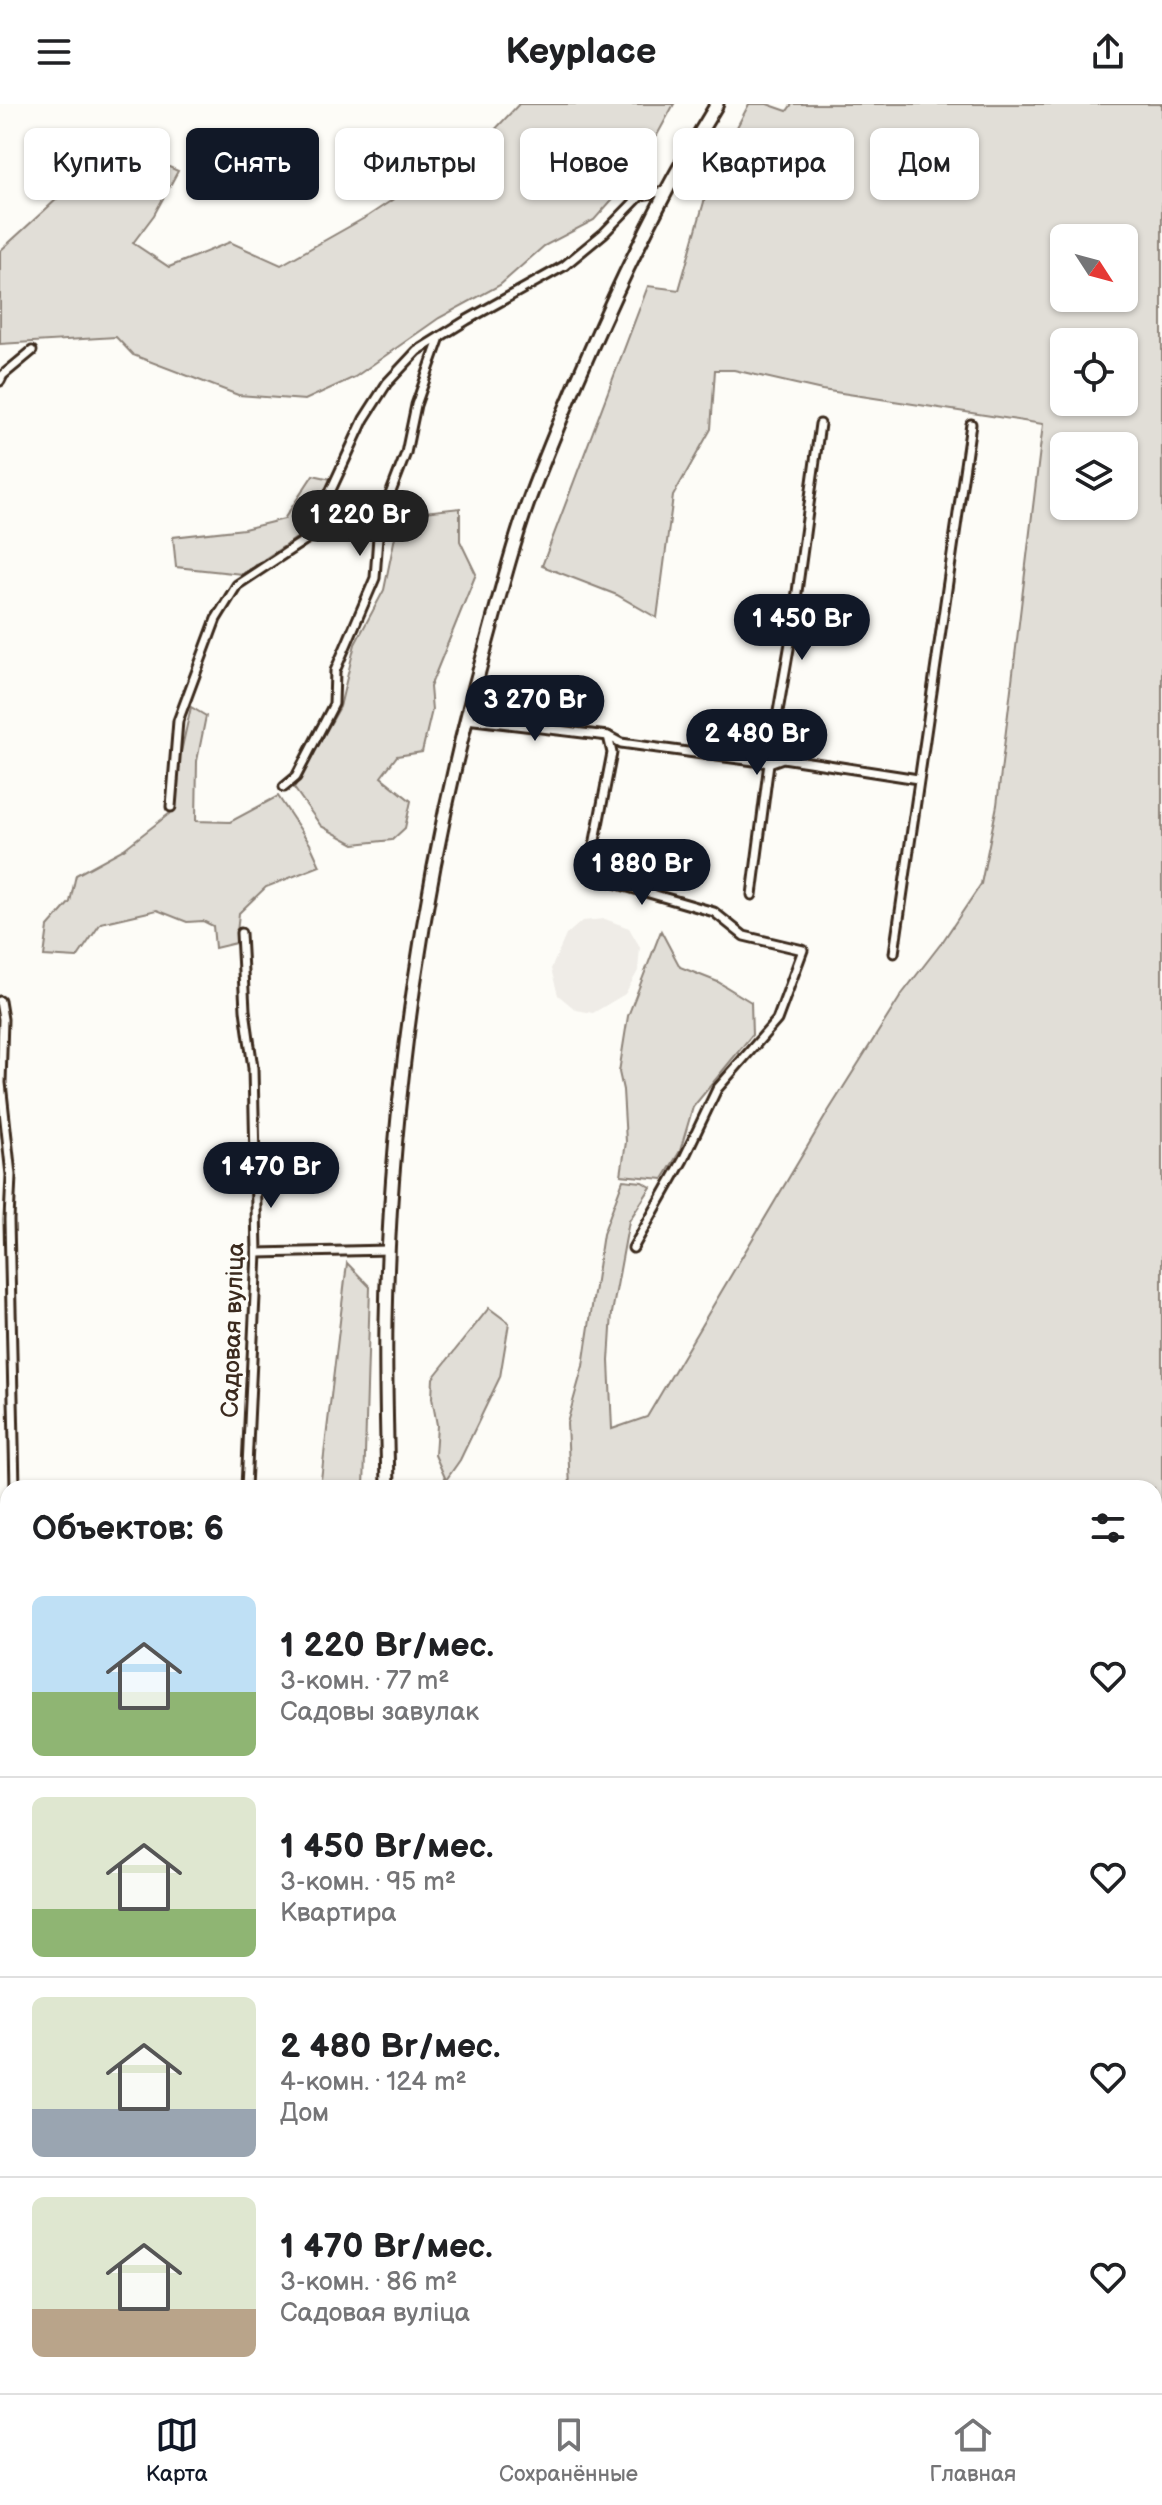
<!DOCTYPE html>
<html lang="ru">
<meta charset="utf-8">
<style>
body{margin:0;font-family:"Balsamiq Sans",sans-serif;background:#f6f6f6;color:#202124;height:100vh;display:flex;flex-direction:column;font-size:30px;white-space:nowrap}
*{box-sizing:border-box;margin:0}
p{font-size:26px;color:#757577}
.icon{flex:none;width:44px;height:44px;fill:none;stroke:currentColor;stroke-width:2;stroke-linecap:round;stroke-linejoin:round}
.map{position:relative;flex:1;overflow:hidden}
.drawer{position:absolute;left:0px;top:1376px;width:1162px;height:914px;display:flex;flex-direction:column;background:#fff;border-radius:24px 24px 0 0;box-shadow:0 2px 6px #0004}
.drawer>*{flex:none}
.banner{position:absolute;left:24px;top:24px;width:1114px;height:72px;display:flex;gap:16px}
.needle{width:52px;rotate:126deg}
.fabs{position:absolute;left:1050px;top:120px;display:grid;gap:16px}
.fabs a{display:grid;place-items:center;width:88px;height:88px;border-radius:12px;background:#fff;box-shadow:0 2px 6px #0004;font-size:40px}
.price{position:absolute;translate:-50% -68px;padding:0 18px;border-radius:28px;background:#111827;color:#fff;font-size:26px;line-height:52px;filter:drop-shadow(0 2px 4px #0008)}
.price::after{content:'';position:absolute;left:50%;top:48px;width:24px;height:18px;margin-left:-12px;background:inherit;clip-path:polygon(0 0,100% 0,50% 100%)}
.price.active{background:#222;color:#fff}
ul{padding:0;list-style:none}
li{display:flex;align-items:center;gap:24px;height:200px;padding:0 32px}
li+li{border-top:2px solid #e0e0e0}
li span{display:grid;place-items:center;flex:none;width:224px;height:160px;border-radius:12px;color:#555}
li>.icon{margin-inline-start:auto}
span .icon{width:96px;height:96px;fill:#fffc;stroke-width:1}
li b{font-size:34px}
h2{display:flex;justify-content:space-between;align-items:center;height:96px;padding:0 32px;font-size:34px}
.pill{padding:0 28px;border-radius:12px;background:#fff;box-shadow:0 2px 6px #0004;font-size:28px;line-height:72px}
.pill.active{background:#111827;color:#fff}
header{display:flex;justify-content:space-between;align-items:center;height:104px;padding:0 32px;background:#fff;font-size:36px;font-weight:700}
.tab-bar{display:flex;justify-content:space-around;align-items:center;height:112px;border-top:2px solid #e0e0e0;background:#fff;font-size:22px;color:#757577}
.tab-bar a{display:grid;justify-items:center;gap:4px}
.tab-bar .active{color:#111827}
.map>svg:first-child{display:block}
.built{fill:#efece7}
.green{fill:#e1ded7;stroke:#8e847a;stroke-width:2;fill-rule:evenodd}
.water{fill:#bbb4ad;stroke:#887d74;stroke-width:2}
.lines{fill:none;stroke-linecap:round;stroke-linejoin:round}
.street-casing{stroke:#3b2a1e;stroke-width:13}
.secondary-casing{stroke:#3b2a1e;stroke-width:16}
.primary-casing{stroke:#3b2a1e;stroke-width:17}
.street{stroke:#fdfcf7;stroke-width:7}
.secondary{stroke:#fdfcf7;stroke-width:10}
.primary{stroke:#fdfcf7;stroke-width:11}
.labels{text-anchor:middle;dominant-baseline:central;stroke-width:6;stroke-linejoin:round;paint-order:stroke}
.street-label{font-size:24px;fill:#3b2a1e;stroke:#fdfcf7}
</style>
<header><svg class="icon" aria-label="menu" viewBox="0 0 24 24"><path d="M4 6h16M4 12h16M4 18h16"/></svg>Keyplace<svg class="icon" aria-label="share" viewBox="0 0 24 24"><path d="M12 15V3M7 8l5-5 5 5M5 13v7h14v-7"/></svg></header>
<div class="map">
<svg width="1162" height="2289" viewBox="0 0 1162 2289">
<rect width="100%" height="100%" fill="#fdfcf7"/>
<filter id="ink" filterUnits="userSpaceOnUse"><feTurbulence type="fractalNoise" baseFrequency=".0125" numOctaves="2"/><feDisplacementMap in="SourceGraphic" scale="16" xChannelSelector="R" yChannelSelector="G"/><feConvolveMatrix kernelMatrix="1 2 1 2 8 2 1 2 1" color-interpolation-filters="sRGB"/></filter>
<g filter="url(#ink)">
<polygon class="built" points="605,815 629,824 640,843 638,867 625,890 593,909 576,906 558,891 551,865 566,831 582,817"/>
<g class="green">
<polygon points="519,0 674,0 637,68 594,116 544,142 500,181 439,214 355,273 305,296 238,291 133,251 116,233 0,240 0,147 93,62 147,53 178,67 154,111 133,139 169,163 230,138 281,161 368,112 490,31"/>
<path d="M749,0H767L787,7L792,0H1162V1542L1154,1543V1384H570L567,1319L583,1262L603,1130L623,1076L642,1078L651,1083L629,1117L612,1209L609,1257L612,1325L647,1313L829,1006L902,890L943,837L981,780L997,701L1043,320L822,286L734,266H715L711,325L673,392L657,514L617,491L542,462L648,182L679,186L711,73ZM1064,134H1124V194H1064ZM1064,238H1124V298H1064ZM1064,342H1124V402H1064Z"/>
<polygon points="313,371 331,375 301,431 242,470 176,463 173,433 244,425 284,415"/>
<polygon points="402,399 424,408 460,404 460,437 476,470 430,583 432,606 422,648 397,652 381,673 411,697 405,724 392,736 354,740 321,722 294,684 340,603 355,540 384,486"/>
<polygon points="191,603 206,612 197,657 196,717 230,718 278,692 310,740 320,762 266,783 239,809 236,839 215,844 213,822 203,817 187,818 157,806 101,819 77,854 44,852 48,823 70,798 76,771 124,745 174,706 179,657"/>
<polygon points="661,827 680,863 718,878 751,898 752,931 693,1003 680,1047 663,1075 621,1071 626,1038 623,986 619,968 628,912"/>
<polygon points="347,1159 370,1183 364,1384 320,1384"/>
<polygon points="489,1204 509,1219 500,1273 460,1356 446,1376 435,1351 437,1321 432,1294 433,1274"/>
<polygon points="1154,1756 1162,1756 1162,2007 1154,2011"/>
<polygon points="0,1814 8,1818 8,2160 0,2161"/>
</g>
<g class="water">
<rect x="1154" y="1679" width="8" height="77"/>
<polygon points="1162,2007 1162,2289 0,2289 0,2271 8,2268 8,2282 1154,2282 1154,2011"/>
</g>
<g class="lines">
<g class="street-casing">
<g id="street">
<polyline points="0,277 3,271 32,247"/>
<polyline points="466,615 608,632 621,639 769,659 783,654 918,675"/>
<polyline points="608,632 612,649 591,757 611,778 714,808 744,832 803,846 777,916 717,985 683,1056 633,1144"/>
<polyline points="284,683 296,673 334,600 335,567 375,474 379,419 406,349 416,301 440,233"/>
<polyline points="171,703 178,617 216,515 237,481 305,436 318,414 364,315 387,279 417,247 467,216 564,162 604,129 641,91 666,87"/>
<polyline points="752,791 769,659 790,539 820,320"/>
<polyline points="241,829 245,906 253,964 257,1149 246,1384"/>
<polyline points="894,849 971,320"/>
<polyline points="0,897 3,915 1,979 11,1071 9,1116 15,1384"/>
<polyline points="257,1149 389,1146"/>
<polyline points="0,1549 8,1537"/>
</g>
</g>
<g class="secondary-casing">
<g id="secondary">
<polyline points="0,1513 8,1520"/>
<polyline points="1154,1551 1162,1550"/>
</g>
</g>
<g class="primary-casing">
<g id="primary">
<path d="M388,1384C387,1329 385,1273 386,1217C390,995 425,759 485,545C501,487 516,427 538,372C576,276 618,179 666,88C681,58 700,29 717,0"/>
<polyline points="413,2282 413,2289"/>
</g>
</g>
<use href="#street" class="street"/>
<use href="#secondary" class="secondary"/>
<use href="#primary" class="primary"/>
</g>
</g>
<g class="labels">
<g class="street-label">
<text transform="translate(233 1226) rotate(-88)">Садовая вуліца</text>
</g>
</g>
</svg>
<div class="fabs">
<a><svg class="needle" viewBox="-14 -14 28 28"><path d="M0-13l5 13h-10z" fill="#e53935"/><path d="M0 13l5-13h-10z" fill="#757577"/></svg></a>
<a><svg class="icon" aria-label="locate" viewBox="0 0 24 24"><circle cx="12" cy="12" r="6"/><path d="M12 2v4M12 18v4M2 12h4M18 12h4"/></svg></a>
<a><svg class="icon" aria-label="layers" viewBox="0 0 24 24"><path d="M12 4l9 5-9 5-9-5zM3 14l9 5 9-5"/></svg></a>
</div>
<b class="price active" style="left:360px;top:454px">1 220 Br</b>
<b class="price" style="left:802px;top:558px">1 450 Br</b>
<b class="price" style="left:535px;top:639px">3 270 Br</b>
<b class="price" style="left:757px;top:673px">2 480 Br</b>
<b class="price" style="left:642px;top:803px">1 880 Br</b>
<b class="price" style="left:271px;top:1106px">1 470 Br</b>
<div class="banner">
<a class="pill">Купить</a>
<a class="pill active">Снять</a>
<a class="pill">Фильтры</a>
<a class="pill">Новое</a>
<a class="pill">Квартира</a>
<a class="pill">Дом</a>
</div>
<section class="drawer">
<h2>Объектов: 6<svg class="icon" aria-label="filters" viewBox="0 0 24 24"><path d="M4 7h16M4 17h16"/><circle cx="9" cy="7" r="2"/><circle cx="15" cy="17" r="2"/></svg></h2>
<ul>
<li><span style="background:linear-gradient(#bfe0f5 60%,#8fb573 0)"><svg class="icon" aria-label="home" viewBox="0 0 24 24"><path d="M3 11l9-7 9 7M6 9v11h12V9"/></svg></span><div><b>1 220 Br/мес.</b><p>3-комн. · 77 m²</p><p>Садовы завулак</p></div><svg class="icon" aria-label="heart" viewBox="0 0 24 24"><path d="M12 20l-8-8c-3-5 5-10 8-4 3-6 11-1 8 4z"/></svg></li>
<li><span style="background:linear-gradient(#dfe7d0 70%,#8fb573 0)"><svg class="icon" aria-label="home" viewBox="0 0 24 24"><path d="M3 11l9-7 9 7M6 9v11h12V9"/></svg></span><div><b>1 450 Br/мес.</b><p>3-комн. · 95 m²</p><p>Квартира</p></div><svg class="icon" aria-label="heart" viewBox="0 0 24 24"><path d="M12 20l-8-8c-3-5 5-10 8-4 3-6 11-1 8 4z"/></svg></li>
<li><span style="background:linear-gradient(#dfe7d0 70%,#9aa5b1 0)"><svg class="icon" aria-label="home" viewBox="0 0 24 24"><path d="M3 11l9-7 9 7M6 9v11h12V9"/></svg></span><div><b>2 480 Br/мес.</b><p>4-комн. · 124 m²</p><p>Дом</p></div><svg class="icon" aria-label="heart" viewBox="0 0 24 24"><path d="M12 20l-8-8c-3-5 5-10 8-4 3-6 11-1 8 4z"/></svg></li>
<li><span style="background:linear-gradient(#dfe7d0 70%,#b9a48a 0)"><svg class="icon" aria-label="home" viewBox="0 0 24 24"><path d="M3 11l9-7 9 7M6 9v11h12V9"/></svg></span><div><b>1 470 Br/мес.</b><p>3-комн. · 86 m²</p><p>Садовая вуліца</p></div><svg class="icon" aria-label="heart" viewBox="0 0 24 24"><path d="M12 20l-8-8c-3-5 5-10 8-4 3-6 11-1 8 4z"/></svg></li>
</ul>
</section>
</div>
<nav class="tab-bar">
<a class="active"><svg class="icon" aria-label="map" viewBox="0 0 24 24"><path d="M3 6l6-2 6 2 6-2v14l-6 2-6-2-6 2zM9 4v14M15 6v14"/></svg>Карта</a>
<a><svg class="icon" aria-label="saved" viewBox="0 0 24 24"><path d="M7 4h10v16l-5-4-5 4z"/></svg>Сохранённые</a>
<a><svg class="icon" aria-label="home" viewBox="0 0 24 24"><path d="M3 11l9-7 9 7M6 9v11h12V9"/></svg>Главная</a>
</nav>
